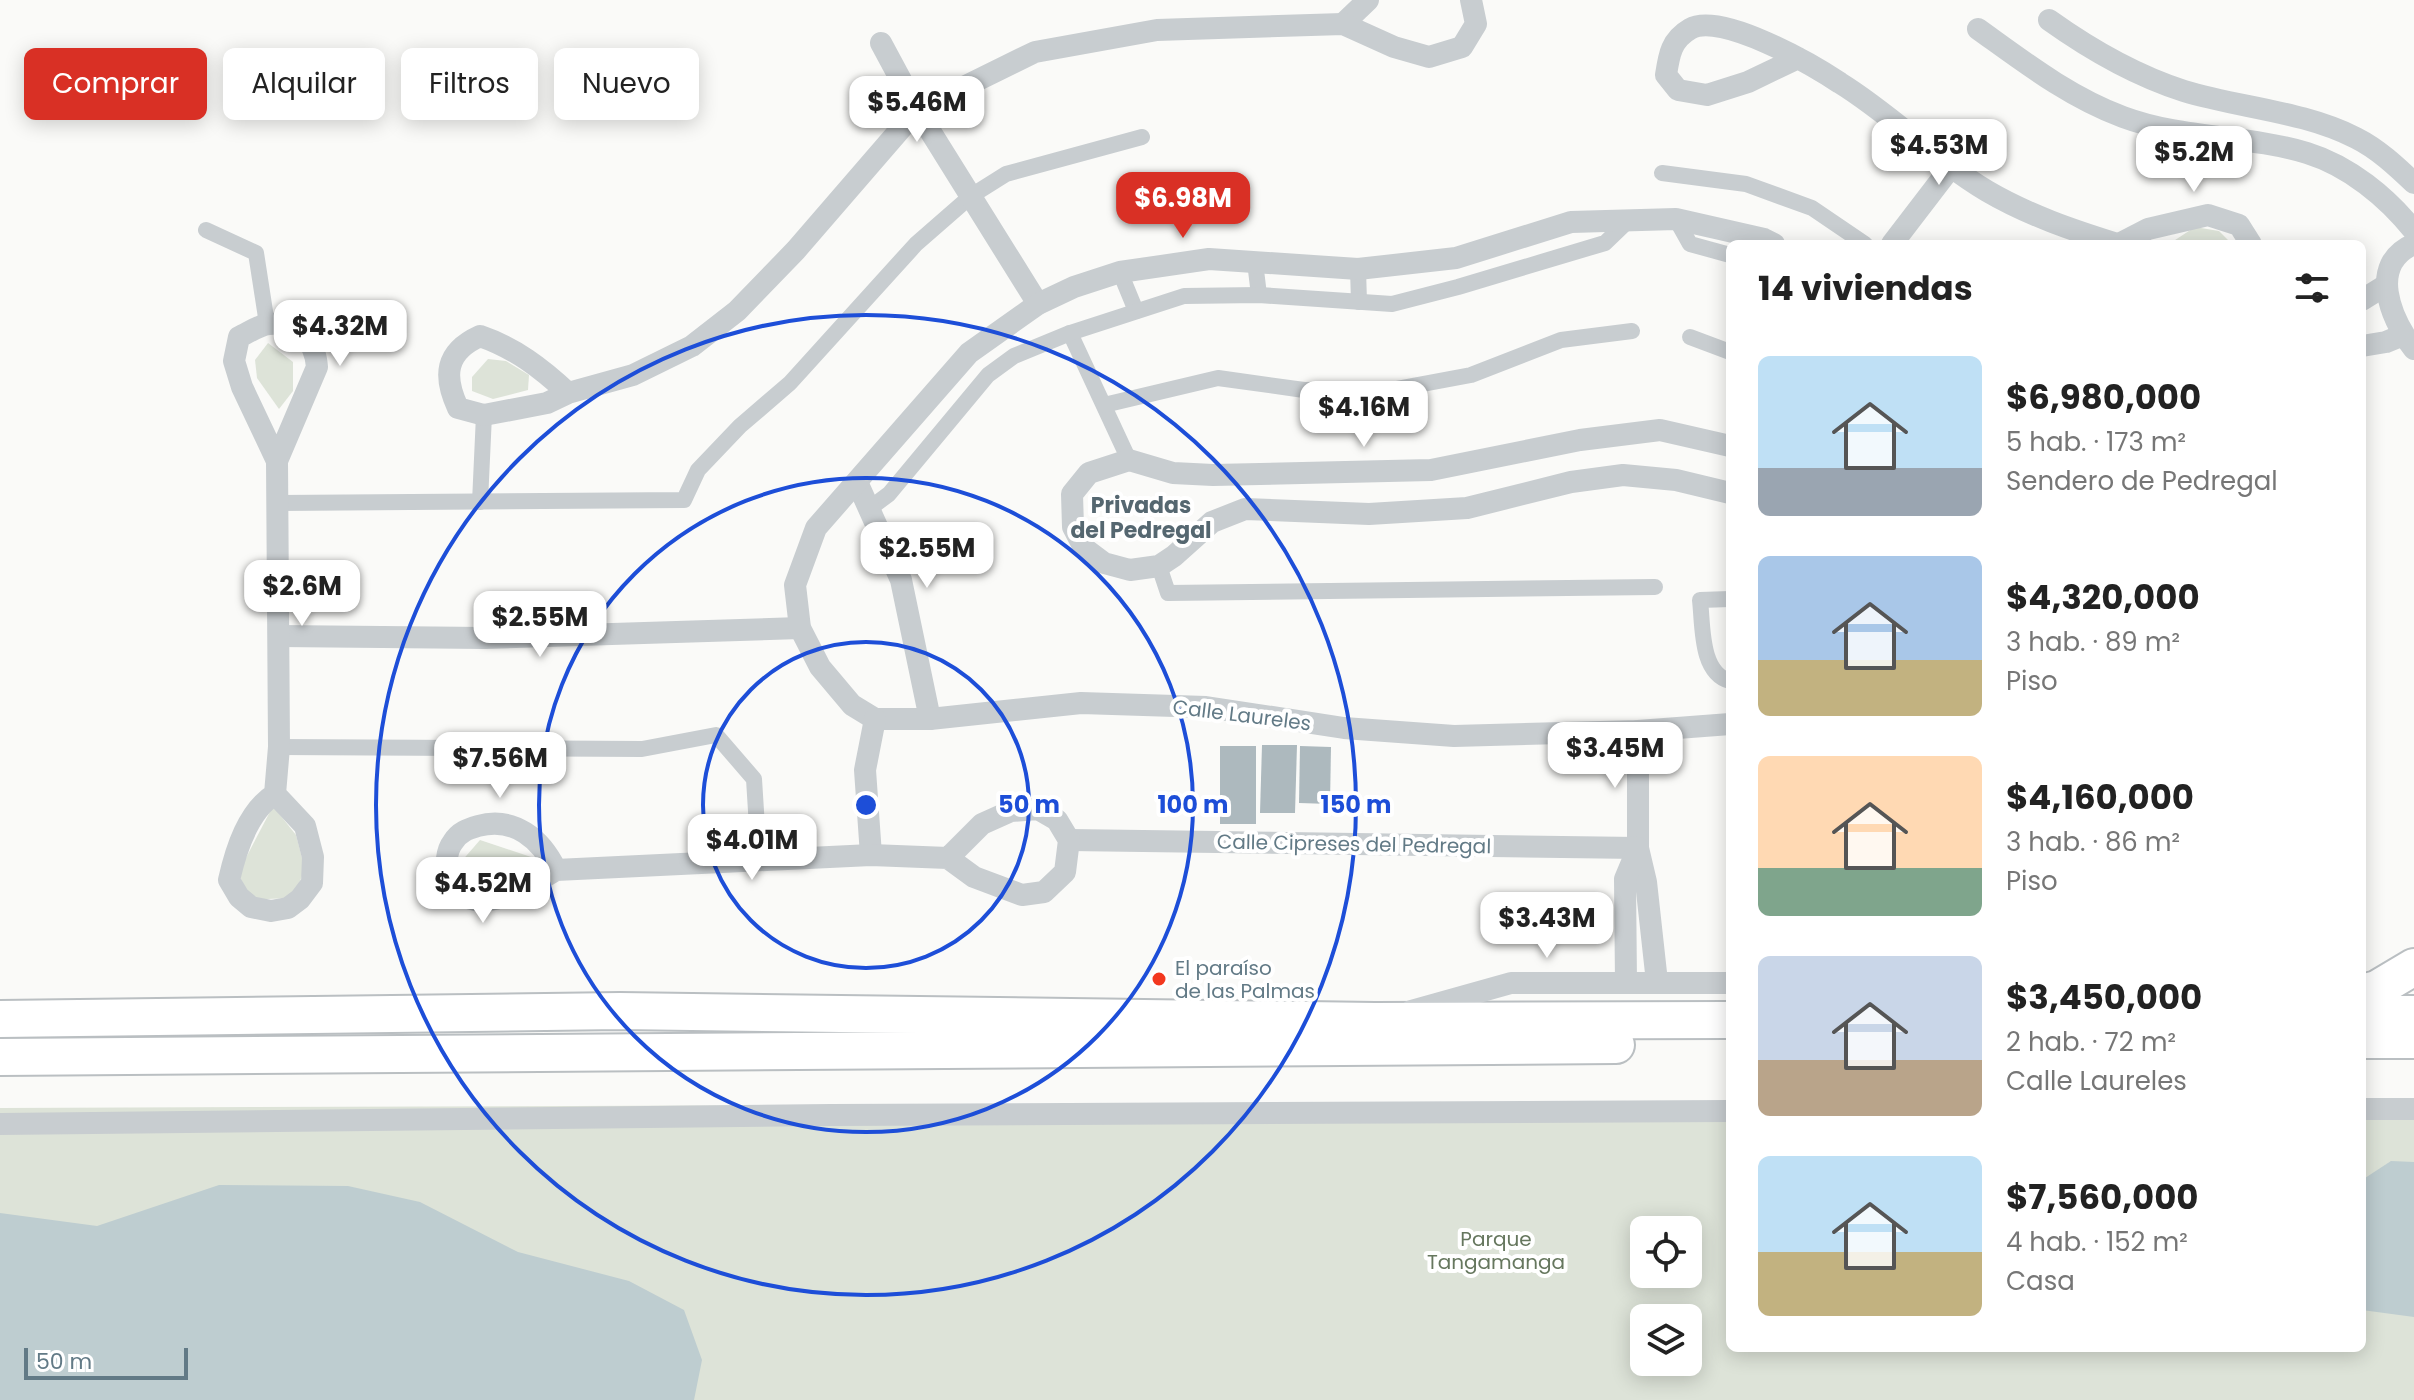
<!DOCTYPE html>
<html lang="es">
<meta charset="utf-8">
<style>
body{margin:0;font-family:Poppins,sans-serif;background:#f6f6f6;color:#222;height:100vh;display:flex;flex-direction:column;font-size:30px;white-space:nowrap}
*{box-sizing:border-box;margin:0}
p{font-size:26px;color:#767676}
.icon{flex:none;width:44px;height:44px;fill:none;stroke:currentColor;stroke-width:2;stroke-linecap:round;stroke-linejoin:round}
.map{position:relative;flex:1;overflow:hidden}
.details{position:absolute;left:1726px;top:240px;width:640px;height:1112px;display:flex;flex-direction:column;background:#fff;border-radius:12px;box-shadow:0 4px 20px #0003}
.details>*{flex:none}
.banner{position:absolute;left:24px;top:48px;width:760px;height:72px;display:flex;gap:16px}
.buttons{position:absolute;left:1630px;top:1216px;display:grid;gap:16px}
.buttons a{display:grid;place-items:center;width:72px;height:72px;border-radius:12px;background:#fff;box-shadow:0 4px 20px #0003;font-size:40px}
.scale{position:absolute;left:24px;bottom:20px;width:164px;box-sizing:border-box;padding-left:8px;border:4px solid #627a86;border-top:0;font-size:22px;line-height:28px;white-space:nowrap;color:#627a86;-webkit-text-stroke:6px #fff;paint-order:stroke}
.price{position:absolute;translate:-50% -68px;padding:0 18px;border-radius:16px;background:#fff;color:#222;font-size:26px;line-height:52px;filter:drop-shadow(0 2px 4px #0008)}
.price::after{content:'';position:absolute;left:50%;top:48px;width:24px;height:18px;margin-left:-12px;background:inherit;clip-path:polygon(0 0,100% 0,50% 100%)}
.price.active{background:#d93025;color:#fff}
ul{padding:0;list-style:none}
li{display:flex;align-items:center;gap:24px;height:200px;padding:0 32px}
li span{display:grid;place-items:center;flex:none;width:224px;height:160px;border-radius:12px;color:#555}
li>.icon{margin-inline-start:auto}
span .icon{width:96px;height:96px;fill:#fffc;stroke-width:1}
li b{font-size:34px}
h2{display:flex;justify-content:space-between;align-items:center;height:96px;padding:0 32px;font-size:34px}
.tag{padding:0 28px;border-radius:12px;background:#fff;box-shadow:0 4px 20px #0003;font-size:28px;line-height:72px}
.tag.active{background:#d93025;color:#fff}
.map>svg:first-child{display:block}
.green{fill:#dde3d8;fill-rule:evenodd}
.water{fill:#becdd0}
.building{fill:#adb9be}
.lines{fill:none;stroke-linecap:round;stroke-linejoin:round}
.trunk-casing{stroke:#babfc2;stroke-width:40}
.pedestrian{stroke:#c8cdd0;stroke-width:16}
.minor{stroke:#c8cdd0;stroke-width:22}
.trunk{stroke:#fff;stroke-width:36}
.ring{fill:none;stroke:#1d4ed8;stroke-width:4}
.poi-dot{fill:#f3381f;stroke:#fff;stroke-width:3}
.labels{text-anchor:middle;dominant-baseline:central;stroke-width:8;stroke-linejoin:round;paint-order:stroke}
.street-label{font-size:20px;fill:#627a86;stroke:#fff}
.poi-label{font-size:20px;fill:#627a86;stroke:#fff;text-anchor:start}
.park-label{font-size:20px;fill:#66775e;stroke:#fff}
.neighbourhood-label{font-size:22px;font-weight:bold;fill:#556770;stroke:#fff}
.centre{fill:#1d4ed8;stroke:#fff;stroke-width:4}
.ring-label{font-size:24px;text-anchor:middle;font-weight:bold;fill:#1d4ed8;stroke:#fff;stroke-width:8;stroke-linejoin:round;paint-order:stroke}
</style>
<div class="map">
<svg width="2414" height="1400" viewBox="0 0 2414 1400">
<rect width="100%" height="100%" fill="#fafaf8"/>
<g class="green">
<polygon points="2195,227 2219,231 2232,244 2169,244"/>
<polygon points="268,343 293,362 293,391 279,409 257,378 255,360"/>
<polygon points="488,359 506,361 529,375 528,390 493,399 472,391 472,377"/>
<polygon points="273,806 296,835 305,869 295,893 287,898 251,900 238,873"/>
<polygon points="480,840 543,861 501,894 475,889 459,878 460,863"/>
<path d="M2414,1099V1400H0V1108L1730,1102V1348H2362V1100ZM1644,1230H1688V1274H1644ZM1644,1318H1688V1362H1644Z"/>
</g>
<g class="water">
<polygon points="2391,1161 2414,1162 2414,1317 2362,1310 2362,1180"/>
<polygon points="219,1185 348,1186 420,1202 518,1252 629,1281 684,1310 702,1360 694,1400 0,1400 0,1213 97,1226"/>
</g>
<g class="building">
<polygon points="1262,745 1297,745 1295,813 1260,813"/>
<rect x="1220" y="746" width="36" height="78"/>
<polygon points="1300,746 1331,747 1330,804 1299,803"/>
</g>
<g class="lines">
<g class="trunk-casing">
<g id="trunk">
<polyline points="2362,993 2377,989 2414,967"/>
<polyline points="2362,1014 2414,1014"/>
<polyline points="0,1019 620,1011 1375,1021 1730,1020"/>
<polyline points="2362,1040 2414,1040"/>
<polyline points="0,1057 1616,1045"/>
</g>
</g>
<g class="pedestrian">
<polyline points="1662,173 1746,184 1812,208 1865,244"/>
<polyline points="1676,219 1690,244 1730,255"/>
<polyline points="206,230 256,253 267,324"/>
<polyline points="1255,262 1259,295"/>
<polyline points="1358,269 1359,302"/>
<polyline points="1120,272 1136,311"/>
<polyline points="1070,333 1129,460"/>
<polyline points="1690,337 1730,352"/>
<polyline points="1104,405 1218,378 1304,390 1396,389 1471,375 1561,340 1632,331"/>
<polyline points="480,502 484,415"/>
<polyline points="279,503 684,500 698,470 740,426 790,383 916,244 971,196 1006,174 1142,137"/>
<polyline points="869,509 889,494 988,375 1014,356 1070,333 1184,296 1259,295 1392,304 1458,287 1605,243 1630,219"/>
<polyline points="1159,566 1168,593 1655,587"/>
<path d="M1730,599L1700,600C1703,626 1700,673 1730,681"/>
<polyline points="279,747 642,749 716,735 754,779 759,859"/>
</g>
<g class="minor">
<path d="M2049,20C2091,50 2134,75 2184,91C2240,108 2303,111 2356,138C2378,149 2396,166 2414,183"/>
<polyline points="1343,24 1368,0"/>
<path d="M1978,29C2024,62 2069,97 2123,117C2182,139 2247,135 2307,153C2349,166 2387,197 2414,231"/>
<polyline points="881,43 917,110 1038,304"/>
<path d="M1798,58L1748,82L1707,95L1678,90L1666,75C1669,55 1671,40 1690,29C1720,11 1813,65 1840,83C1892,115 1935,160 1987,191C2028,215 2072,230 2117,244"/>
<polyline points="1892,244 1951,167"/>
<polyline points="2119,244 2148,229 2208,215 2239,225 2251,244"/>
<path d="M2414,244C2367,264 2391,319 2414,349"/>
<polyline points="2362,300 2386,285"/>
<polyline points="2362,346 2386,342 2403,335"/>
<path d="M568,393C541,368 515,348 480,336C445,352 443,376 458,408L484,415L547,403L568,393L633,375L692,346L737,311L796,250L917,110L1035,52L1157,30L1343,24L1394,47L1429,57L1462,47L1476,24L1471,0"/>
<polyline points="1730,446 1660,430 1580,440 1431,470 1213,475 1173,473 1129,460 1089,473 1072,494 1073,527 1084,548 1104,563 1130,570 1159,566 1174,556 1212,522 1245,509 1369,514 1467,508 1571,482 1623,475 1676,480 1730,493"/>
<polyline points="857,482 901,580 930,719"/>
<polyline points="279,636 485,638 800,628"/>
<polyline points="1730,724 1638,731 1454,736 1344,728 1206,707 1081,703 930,719 875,719 852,705 820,667 800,628 795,585 816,528 969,353 1038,304 1074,287 1120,272 1209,259 1358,269 1456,258 1571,222 1676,219 1764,239 1774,244"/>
<polyline points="1638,731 1638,848 1646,882 1657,982"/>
<path d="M275,794C248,811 236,849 229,880L239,897L251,907L271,911L288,908L300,899L312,883L313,857L305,826L275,794L279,747L277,461L317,367C315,340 298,322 269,324C259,325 248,333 239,337L234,361L242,387L277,461"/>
<polyline points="1069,840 1638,848"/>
<polyline points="871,855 865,770 875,719"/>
<path d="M556,870C541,839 514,816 478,826C468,829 459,832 453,842C446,851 445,867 449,877C468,926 529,886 556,870L871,855L948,858L974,877L1022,895L1044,892L1065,872L1069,840L1057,820L1038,809L1011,811L982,824L948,858"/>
<polyline points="1626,983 1625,879 1638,848"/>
<polyline points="1411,1011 1511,983 1730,983"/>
<polyline points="2362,1109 2414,1109"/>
<polyline points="0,1124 831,1115 1730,1111"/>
</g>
<use href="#trunk" class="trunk"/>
</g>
<g class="ring">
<circle cx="866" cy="805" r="163"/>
<circle cx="866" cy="805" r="327"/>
<circle cx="866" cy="805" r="490"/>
</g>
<circle class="poi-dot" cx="1159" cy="979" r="8"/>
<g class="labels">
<g class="street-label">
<text transform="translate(1242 715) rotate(7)">Calle Laureles</text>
<text transform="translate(1354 844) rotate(1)">Calle Cipreses del Pedregal</text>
</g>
<g class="poi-label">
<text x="1175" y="968">El paraíso<tspan x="1175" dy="23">de las Palmas</tspan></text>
</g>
<g class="park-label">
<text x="1496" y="1239">Parque<tspan x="1496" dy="23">Tangamanga</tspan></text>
</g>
<g class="neighbourhood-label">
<text x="1141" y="505">Privadas<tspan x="1141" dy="25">del Pedregal</tspan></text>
</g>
</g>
<circle cx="866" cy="805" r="12" class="centre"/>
<g class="ring-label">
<text x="1029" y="813">50 m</text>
<text x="1193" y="813">100 m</text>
<text x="1356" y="813">150 m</text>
</g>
</svg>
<div class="buttons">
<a><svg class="icon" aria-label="locate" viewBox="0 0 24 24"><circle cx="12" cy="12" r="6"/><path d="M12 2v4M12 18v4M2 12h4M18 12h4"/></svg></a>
<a><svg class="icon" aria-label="layers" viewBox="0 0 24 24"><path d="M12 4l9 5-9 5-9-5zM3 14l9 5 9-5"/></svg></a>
</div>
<div class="scale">50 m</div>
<b class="price" style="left:917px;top:144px">$5.46M</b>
<b class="price" style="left:1939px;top:187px">$4.53M</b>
<b class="price" style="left:2194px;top:194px">$5.2M</b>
<b class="price active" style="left:1183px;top:240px">$6.98M</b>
<b class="price" style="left:340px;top:368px">$4.32M</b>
<b class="price" style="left:1364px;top:449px">$4.16M</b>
<b class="price" style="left:927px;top:590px">$2.55M</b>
<b class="price" style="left:302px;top:628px">$2.6M</b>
<b class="price" style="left:540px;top:659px">$2.55M</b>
<b class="price" style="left:1615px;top:790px">$3.45M</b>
<b class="price" style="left:500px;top:800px">$7.56M</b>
<b class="price" style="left:752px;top:882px">$4.01M</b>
<b class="price" style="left:483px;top:925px">$4.52M</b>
<b class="price" style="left:1547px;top:960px">$3.43M</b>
<div class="banner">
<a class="tag active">Comprar</a>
<a class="tag">Alquilar</a>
<a class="tag">Filtros</a>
<a class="tag">Nuevo</a>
</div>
<section class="details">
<h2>14 viviendas<svg class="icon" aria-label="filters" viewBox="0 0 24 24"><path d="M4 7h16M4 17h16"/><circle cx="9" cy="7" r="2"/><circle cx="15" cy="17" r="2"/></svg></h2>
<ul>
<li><span style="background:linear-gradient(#bfe0f5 70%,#9aa5b1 0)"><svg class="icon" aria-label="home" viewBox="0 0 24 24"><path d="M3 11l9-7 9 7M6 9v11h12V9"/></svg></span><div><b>$6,980,000</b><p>5 hab. · 173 m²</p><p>Sendero de Pedregal</p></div></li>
<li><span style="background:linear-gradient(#a9c7e8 65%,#c2b280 0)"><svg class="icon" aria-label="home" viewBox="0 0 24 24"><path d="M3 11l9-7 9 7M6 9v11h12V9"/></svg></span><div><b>$4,320,000</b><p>3 hab. · 89 m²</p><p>Piso</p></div></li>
<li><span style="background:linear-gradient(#ffd9b3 70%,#7fa58c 0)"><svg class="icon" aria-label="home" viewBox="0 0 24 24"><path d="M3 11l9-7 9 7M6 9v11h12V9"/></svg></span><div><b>$4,160,000</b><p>3 hab. · 86 m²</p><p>Piso</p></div></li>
<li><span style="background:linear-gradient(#c9d6e8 65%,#b9a48a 0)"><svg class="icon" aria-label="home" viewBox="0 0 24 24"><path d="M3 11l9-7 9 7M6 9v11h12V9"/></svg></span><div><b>$3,450,000</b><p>2 hab. · 72 m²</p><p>Calle Laureles</p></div></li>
<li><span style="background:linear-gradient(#bfe0f5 60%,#c2b280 0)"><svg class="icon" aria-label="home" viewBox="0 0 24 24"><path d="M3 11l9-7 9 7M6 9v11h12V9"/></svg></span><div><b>$7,560,000</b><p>4 hab. · 152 m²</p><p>Casa</p></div></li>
</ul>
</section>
</div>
